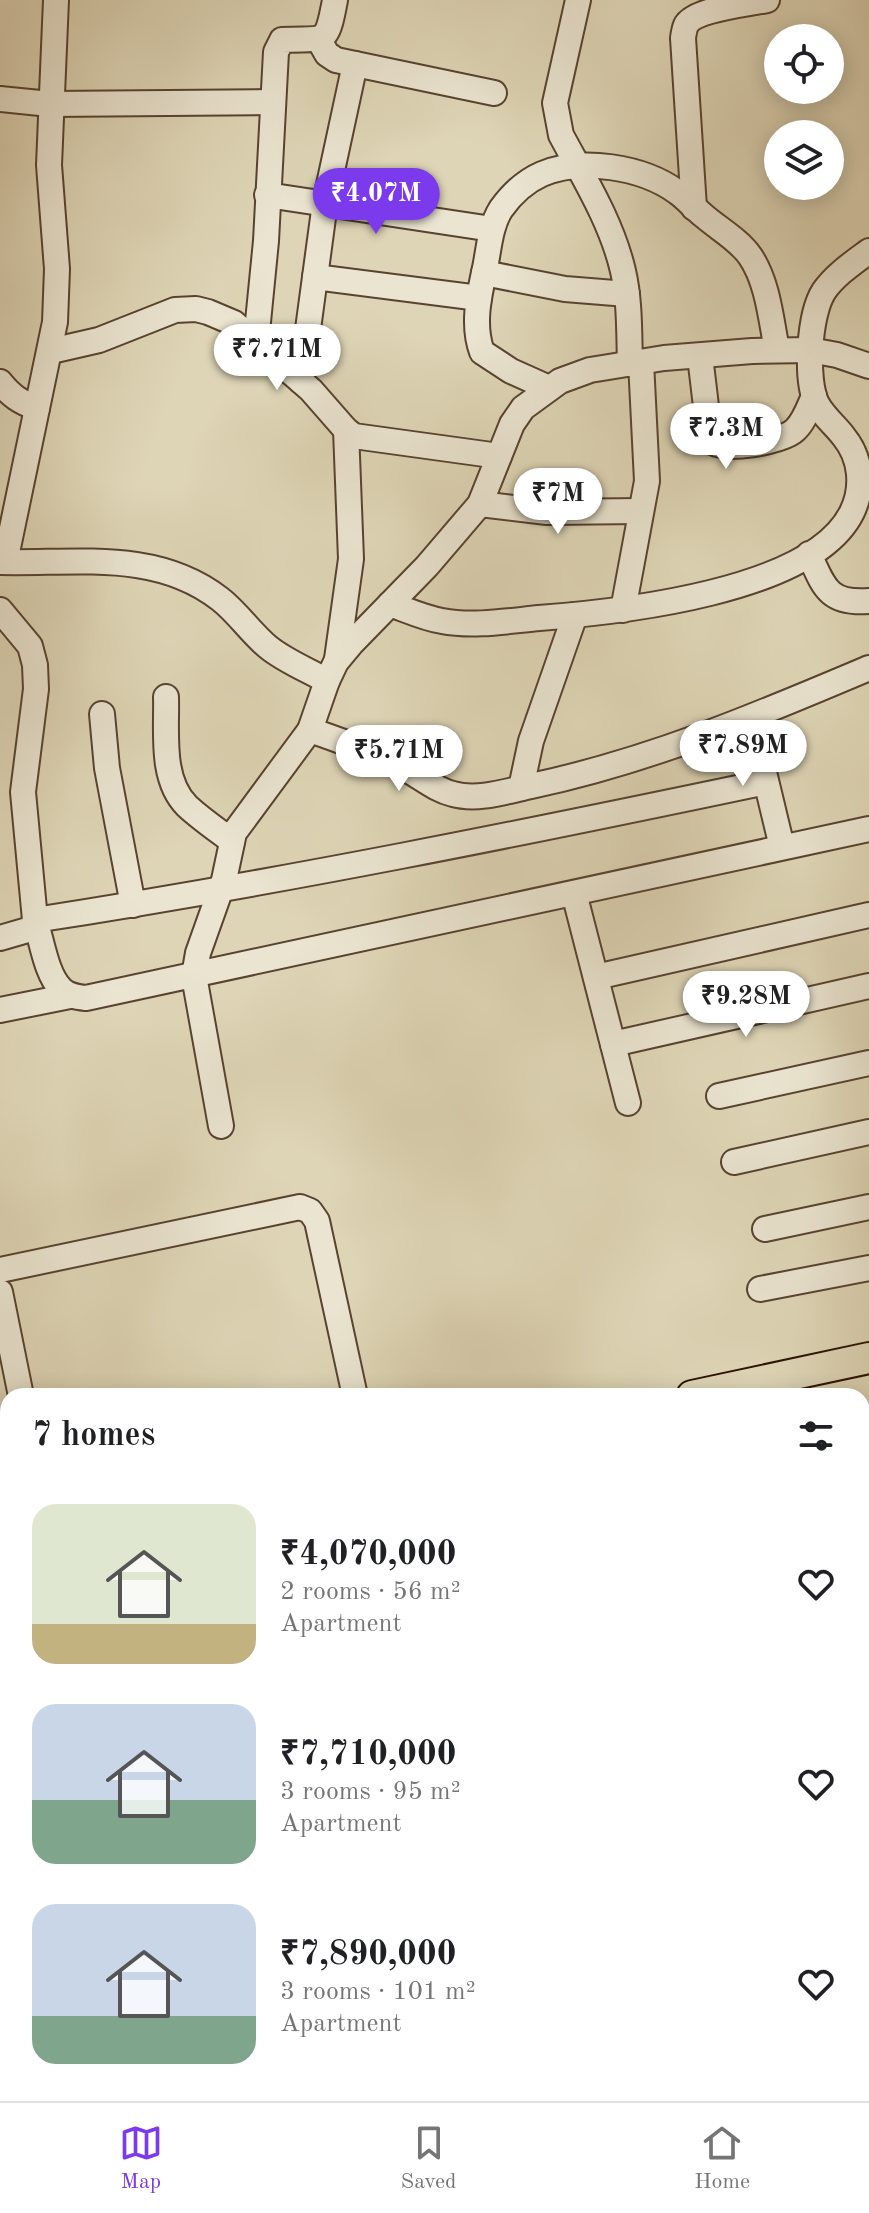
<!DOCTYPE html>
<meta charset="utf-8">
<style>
body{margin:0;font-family:"Old Standard TT",serif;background:#f2f2f2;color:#202124;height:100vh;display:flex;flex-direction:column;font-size:30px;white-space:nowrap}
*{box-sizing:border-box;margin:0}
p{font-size:26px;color:#757577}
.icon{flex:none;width:44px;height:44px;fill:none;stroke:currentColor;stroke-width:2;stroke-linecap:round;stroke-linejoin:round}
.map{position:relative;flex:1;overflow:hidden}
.side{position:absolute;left:0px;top:1388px;width:870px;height:714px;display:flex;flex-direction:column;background:#fff;border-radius:24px 24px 0 0;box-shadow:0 4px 20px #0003}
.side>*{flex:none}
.buttons{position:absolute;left:764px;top:24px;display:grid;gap:16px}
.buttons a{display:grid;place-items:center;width:80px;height:80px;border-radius:50%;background:#fff;box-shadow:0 4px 20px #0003;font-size:40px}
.price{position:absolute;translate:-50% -68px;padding:0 18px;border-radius:28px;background:#fff;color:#222;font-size:26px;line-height:52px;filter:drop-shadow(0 2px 4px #0008)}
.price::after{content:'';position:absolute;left:50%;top:48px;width:24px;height:18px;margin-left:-12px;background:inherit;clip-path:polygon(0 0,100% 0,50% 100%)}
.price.current{background:#7c3aed;color:#fff}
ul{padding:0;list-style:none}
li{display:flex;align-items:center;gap:24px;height:200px;padding:0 32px}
li span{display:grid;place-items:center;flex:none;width:224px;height:160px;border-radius:24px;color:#555}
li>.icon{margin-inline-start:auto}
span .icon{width:96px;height:96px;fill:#fffc;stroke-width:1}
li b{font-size:34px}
h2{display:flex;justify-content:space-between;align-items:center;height:96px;padding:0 32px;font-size:34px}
.tab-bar{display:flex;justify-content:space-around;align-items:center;height:112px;border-top:2px solid #e0e0e0;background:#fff;font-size:22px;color:#757577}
.tab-bar a{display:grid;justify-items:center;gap:4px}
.tab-bar .current{color:#7c3aed}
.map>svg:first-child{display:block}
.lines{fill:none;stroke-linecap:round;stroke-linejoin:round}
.minor-casing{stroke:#584330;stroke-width:28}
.major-casing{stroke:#2b1203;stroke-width:34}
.minor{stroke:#eae4d0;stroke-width:24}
.major{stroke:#ded5b6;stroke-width:30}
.rail-casing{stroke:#2b1203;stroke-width:8}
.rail{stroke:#eae4d0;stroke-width:5;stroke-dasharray:15;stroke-linecap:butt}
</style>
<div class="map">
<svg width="869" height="2101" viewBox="0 0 869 2101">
<rect width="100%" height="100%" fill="#ded5b6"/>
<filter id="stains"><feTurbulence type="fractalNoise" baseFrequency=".0025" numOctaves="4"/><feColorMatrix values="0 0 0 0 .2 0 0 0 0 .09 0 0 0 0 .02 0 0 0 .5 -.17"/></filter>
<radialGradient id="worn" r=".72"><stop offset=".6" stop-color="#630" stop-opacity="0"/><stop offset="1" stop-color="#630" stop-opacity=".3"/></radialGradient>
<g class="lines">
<g class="minor-casing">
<g id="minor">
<path d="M578,0L555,103L561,135C584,178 612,223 623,271C630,301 629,333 630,364"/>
<polyline points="319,40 327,54 336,60 494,93"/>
<polyline points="0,99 50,104 273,102"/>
<polyline points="267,195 492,229"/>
<path d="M694,208L683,38C683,37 685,26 686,25C695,9 749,4 767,0"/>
<polyline points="484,273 565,289 627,294"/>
<polyline points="315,277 479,298"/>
<path d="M256,342L266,241L276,52L282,40C325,37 326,49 335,0"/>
<polyline points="51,351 99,340 175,310 196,309 208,312 234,323 311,390 346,430 354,436 499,456"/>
<path d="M700,356L710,440C721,453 783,442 795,430C804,422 809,407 814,396"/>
<polyline points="301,381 325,203 355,64"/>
<path d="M0,382C11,396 20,402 37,408"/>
<path d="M549,388L511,371L482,352C472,325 479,296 485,268C489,249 490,226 501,209C511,195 526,181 542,174C581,157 643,167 677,192C687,199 695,209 704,216C719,229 739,240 750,256C768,282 771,320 777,350"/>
<polyline points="480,504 547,512 641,511"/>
<path d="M809,554C824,587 828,604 869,601"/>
<path d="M0,562C75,564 156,549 220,599C238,613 251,633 268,647C285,661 308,670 327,681L310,730C341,741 371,751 400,766C419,775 433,789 453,794C478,801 507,791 531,786C650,761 758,715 869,668"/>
<polyline points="5,562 55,322 57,269 49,165 56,0"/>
<path d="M390,604C407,610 424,618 442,621C473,627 508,621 539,618C619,612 813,592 852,512C864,487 861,458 844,437C836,426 824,417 817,404C805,380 809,314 824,291C835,275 853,263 869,251"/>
<polyline points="0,610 30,646 35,665 36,689 23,792 35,920 31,929 0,938"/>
<polyline points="623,610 647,481 641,362"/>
<polyline points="337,659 351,559 346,430"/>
<polyline points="327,681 336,662 351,644 427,566 480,504 512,424 523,408 560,381 590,370 664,358 752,351 810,350 837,355 869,366"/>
<path d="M166,697C167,732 160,779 187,806C201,819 217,830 232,841"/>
<polyline points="102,714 107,768 133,905"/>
<polyline points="751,718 782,847"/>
<path d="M766,782C523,833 281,882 35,920C42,941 46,974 61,989C68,996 77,997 86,998L869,829"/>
<polyline points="521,788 531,741 575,615"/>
<polyline points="574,893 628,1103"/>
<polyline points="596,977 869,915"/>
<polyline points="0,1010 70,996"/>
<polyline points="613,1044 869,986"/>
<polyline points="719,1096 869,1063"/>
<polyline points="221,1126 194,976 198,953 224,880 234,833 310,730"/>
<polyline points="734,1162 869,1132"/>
<polyline points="765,1229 869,1207"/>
<polyline points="0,1270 300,1207 310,1211 317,1221 355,1396"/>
<polyline points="760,1289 869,1268"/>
<polyline points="0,1292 21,1396"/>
<polyline points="862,1632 869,1629"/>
<polyline points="862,1781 869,1780"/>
<polyline points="0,1787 8,1786"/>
<polyline points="862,1899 869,1898"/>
<polyline points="0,2059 8,2059"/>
</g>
</g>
<g class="major-casing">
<g id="major">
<polyline points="692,1396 869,1358"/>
<polyline points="0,1548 8,1546"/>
</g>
</g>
<use href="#minor" class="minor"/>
<use href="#major" class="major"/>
<g class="rail-casing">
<g id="rail">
<polyline points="862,1962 869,1961"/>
<polyline points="862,1979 869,1978"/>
<polyline points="0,2101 28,2094"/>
<polyline points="45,2101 62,2094"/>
<polyline points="182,2101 204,2094"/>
</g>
</g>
<use href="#rail" class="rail"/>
</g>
<rect width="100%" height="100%" filter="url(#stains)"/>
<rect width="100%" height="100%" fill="url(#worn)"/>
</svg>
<div class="buttons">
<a><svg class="icon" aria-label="locate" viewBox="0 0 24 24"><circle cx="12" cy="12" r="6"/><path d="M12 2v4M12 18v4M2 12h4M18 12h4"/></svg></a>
<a><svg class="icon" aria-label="layers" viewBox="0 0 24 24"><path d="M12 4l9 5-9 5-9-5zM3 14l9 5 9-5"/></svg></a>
</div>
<b class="price current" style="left:376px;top:236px">₹4.07M</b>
<b class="price" style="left:277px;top:392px">₹7.71M</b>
<b class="price" style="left:726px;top:471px">₹7.3M</b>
<b class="price" style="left:558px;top:536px">₹7M</b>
<b class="price" style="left:743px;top:788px">₹7.89M</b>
<b class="price" style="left:399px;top:793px">₹5.71M</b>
<b class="price" style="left:746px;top:1039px">₹9.28M</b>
<section class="side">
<h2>7 homes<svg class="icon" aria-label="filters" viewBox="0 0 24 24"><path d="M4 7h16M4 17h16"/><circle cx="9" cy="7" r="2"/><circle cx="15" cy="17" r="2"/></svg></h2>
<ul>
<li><span style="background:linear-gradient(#dfe7d0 75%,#c2b280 0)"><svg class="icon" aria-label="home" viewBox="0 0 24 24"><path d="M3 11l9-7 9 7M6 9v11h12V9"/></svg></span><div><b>₹4,070,000</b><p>2 rooms · 56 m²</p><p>Apartment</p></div><svg class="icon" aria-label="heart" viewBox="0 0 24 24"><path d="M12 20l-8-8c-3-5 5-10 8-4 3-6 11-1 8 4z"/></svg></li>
<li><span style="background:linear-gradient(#c9d6e8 60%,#7fa58c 0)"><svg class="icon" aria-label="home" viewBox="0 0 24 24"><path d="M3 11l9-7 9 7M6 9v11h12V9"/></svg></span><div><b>₹7,710,000</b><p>3 rooms · 95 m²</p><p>Apartment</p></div><svg class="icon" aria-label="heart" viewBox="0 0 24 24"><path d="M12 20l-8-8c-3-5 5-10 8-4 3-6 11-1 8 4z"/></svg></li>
<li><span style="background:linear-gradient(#c9d6e8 70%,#7fa58c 0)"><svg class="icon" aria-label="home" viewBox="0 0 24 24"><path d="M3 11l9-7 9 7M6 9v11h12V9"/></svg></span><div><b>₹7,890,000</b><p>3 rooms · 101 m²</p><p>Apartment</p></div><svg class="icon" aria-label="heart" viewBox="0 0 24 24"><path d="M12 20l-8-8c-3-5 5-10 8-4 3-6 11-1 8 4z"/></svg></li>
</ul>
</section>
</div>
<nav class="tab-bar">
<a class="current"><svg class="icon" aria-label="map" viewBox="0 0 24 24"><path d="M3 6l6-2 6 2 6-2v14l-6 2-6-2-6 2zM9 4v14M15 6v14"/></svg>Map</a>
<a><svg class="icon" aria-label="saved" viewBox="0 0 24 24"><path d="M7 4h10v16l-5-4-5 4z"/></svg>Saved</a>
<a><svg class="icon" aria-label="home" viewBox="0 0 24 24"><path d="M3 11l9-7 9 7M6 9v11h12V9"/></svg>Home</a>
</nav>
